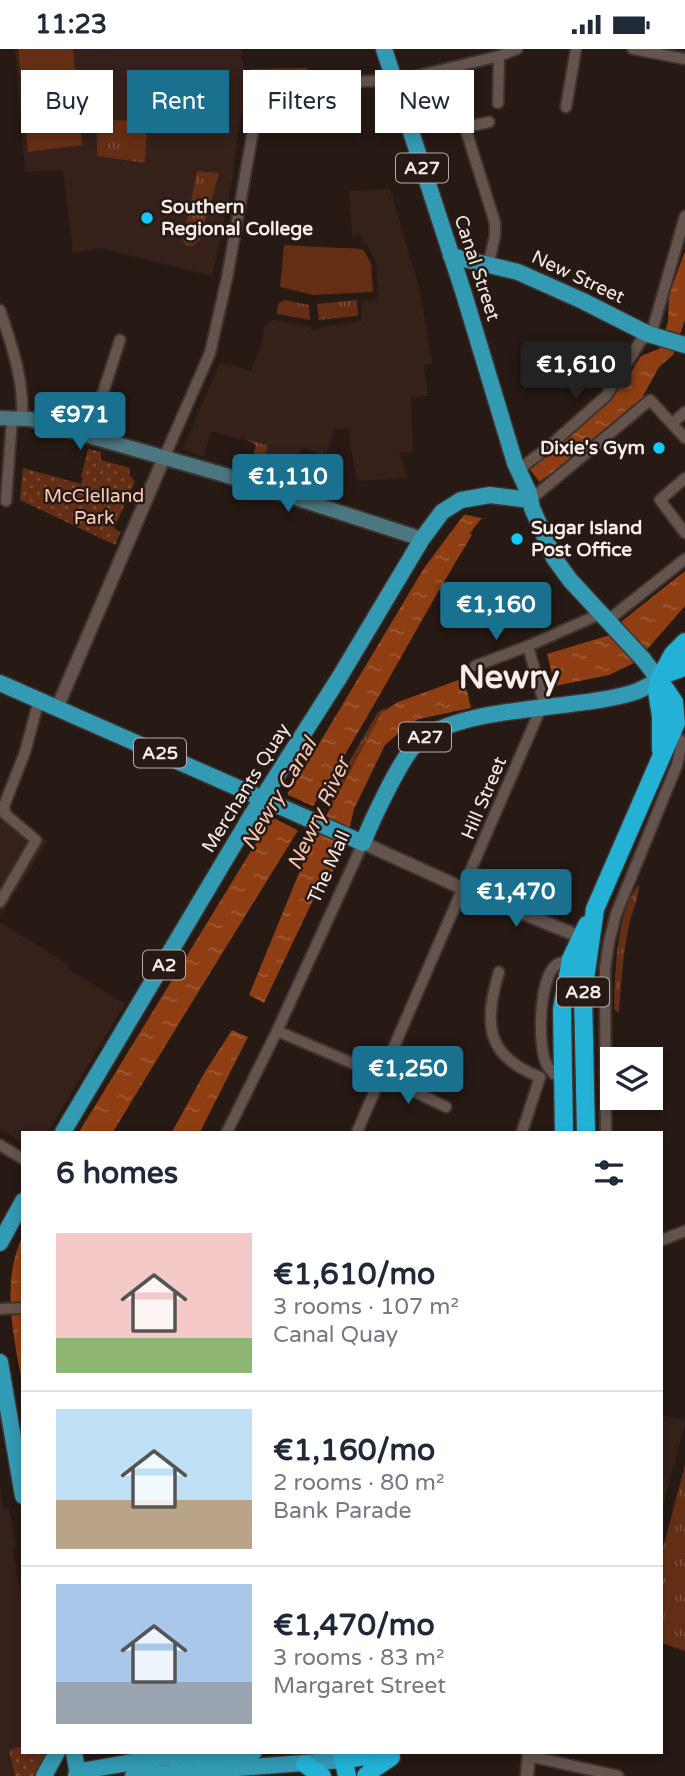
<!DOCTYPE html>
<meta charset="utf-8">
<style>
body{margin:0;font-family:"Varela Round",sans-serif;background:#f6f6f7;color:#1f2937;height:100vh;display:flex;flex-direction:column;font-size:26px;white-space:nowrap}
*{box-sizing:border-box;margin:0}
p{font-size:23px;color:#747a83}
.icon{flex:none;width:38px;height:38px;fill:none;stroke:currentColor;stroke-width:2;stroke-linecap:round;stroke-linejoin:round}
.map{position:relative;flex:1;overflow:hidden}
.drawer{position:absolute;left:21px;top:1082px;width:642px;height:623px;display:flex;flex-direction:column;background:#fff;border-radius:0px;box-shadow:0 4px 10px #0003}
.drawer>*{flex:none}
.hud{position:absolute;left:21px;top:21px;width:644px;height:63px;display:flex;gap:14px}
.controls{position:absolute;left:600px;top:998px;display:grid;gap:14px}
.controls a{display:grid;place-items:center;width:63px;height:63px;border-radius:0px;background:#fff;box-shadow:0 4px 10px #0003;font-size:35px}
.price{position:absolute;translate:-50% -60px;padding:0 16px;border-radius:7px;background:#1a718f;color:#fff;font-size:23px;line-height:46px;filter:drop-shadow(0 2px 4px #0008)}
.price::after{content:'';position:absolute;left:50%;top:42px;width:21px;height:16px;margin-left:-10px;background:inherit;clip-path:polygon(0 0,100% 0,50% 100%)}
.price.on{background:#222;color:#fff}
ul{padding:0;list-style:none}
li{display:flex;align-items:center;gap:21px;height:175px;padding:0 35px}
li+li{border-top:2px solid #e0e1e3}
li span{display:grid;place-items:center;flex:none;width:196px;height:140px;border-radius:0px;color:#555}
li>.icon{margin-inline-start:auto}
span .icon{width:84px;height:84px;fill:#fffc;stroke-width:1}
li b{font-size:30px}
h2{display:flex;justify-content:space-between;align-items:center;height:84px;padding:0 35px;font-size:30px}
.pill{padding:0 24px;border-radius:0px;background:#fff;box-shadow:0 4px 10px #0003;font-size:24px;line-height:63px}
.pill.on{background:#1a718f;color:#fff}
.status{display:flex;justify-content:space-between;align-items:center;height:49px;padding:0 35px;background:#fff;direction:ltr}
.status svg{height:19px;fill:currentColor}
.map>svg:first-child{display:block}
.built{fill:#352119}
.grass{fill:url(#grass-tufts)}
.park{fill:url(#park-dots)}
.garden{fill:#642e15}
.water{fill:url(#water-ripples)}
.pier{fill:#271914}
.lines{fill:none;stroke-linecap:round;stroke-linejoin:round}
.minor-casing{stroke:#3d3330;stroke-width:14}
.tertiary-casing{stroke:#3d3330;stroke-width:16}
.secondary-casing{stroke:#3d3330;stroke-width:18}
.primary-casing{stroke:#3d3330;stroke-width:19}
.trunk-casing{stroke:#3d3330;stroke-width:21}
.minor{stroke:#64544d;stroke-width:10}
.tertiary{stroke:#64544d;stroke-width:12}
.secondary{stroke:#4c7780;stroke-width:14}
.primary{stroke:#339ab4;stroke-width:16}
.trunk{stroke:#23b1d6;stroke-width:18}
.poi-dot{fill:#13cafb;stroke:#271914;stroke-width:2.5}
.labels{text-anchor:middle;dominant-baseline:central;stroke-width:5;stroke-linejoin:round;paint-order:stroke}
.shield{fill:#271914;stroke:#b8ada8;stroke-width:2}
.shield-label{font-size:18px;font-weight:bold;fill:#f6ece8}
.poi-label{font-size:19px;font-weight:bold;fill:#f6ece8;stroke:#271914;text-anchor:start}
.street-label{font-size:19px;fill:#f6ece8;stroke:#271914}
.park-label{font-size:19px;fill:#fdcdb9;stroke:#271914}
.water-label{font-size:21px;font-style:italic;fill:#f8c8b4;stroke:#271914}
.town-label{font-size:33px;font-weight:bold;fill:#f6ece8;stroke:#271914}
</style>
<div class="status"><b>11:23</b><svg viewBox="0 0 49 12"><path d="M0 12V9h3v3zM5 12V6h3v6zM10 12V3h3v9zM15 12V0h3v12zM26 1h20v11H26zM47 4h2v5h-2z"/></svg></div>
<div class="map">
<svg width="685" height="1727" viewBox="0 0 685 1727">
<defs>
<pattern id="grass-tufts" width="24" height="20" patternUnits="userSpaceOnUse" patternTransform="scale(1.75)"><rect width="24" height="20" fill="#642e15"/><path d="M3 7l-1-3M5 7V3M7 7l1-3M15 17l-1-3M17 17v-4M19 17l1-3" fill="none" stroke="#7b4c37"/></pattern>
<pattern id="park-dots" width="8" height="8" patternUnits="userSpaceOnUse" patternTransform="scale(1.75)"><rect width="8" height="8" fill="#642e15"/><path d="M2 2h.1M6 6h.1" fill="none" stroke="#7b4c37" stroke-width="1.8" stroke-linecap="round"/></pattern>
<pattern id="water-ripples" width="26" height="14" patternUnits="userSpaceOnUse" patternTransform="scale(1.75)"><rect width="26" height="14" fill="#8f3e13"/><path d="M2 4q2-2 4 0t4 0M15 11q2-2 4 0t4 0" fill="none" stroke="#9f5a35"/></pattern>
</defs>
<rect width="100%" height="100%" fill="#271914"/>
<g class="built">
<polygon points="15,0 242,0 242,11 249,35 239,75 231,139 212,227 100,199 73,204 63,121 25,123"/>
<polygon points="390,140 420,242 432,314 424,317 428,347 411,348 413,403 399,404 408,429 357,432 349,389 350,380 334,380 326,407 302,399 288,433 261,423 256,425 249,423 256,396 243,388 241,391 212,382 203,408 183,400 220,313 251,322 262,294 264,278 273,271 310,277 312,281 318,281 321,278 361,272 362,252 375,251 378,247 376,213 366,194 362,194 361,186 352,187 349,142"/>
<polygon points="0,749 37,785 48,792 0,868"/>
<polygon points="0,873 70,917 68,920 125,955 48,1083 23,1083 23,1094 0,1080"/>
<polygon points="662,1366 685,1371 685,1375 662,1459"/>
<polygon points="0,1437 3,1459 9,1459 16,1497 12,1498 23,1556 23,1697 9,1701 15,1727 0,1727"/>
</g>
<g class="grass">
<path d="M307,19L308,25C285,27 265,26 250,45V20Z"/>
<polygon points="97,71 147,72 145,114 97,107"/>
<polygon points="197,122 219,124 200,191 193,197 186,197 183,192"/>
<polygon points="284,251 309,256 310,271 277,265 278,255"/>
<polygon points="357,251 358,267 319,271 317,255"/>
<polygon points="243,389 268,397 260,425 249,423 256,396"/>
<polygon points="386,658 379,669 332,756 332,742 378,663"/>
<path d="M639,835C640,849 631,863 629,877C623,906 621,934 619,964L614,960C615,926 616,861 639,835Z"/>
<polygon points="685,1416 685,1602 662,1594 662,1503"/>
</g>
<g class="park">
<polygon points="88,400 101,403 101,411 130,419 129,426 135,432 115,477 114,480 121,483 115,496 20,451 23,419 81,435 83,429 81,428"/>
<polygon points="23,1697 23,1703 47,1703 34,1727 15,1727 9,1701"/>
</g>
<g class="garden">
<polygon points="18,0 73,0 82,96 28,103"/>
<polygon points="284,196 363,200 371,214 373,243 313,246 280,238"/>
</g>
<g class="water">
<path d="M685,202V271L673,306L659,318L642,349L583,402L488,469L481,470L470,484L472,486C427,559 388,634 344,707C267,832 189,957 113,1083H79L270,771L304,720L424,519L463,467L560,396L607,354L625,333L641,307L659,300L668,273L669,246Z"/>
<polygon points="685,522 685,557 636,613 609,626 555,637 547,605 610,586 622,572"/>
<polygon points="464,629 471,659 419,670 408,676 385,696 354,760 345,798 329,830 324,828 264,954 249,946 315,785 317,784 382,663 398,653"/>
<polygon points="232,981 248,988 200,1083 172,1083 206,1021"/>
<path d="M23,1186V1339C14,1289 0,1234 23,1186Z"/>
</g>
<g class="pier">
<polygon points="528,418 542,436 490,471 463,465 467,460 511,428"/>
<polygon points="286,741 288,746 313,757 299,782 274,769 270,769"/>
</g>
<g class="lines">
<g class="minor-casing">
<g id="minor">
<polyline points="633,0 685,10"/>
<polyline points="498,54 499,7"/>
<polyline points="566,58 576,0"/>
<polyline points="460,62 495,174 495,187 488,217"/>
<polyline points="466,78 489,73"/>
<path d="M0,261C12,297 24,331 22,369"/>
<polyline points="673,374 685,363"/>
<polyline points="89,387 120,291"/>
<polyline points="164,409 210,304 227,229 257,59 266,44 276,40 349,33 400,31 499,7 517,0"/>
<polyline points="518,421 546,400 606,347 640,293 653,279 685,167"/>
<polyline points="685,429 660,451 685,484"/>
<polyline points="530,451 650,351 685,389"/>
<polyline points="6,452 12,369"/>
<polyline points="607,572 685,510"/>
<polyline points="475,617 528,597"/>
<polyline points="545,658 528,597 600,565"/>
<polyline points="0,853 36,791 5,765 4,757 25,703 39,651"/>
<path d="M499,923C484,972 484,1007 540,1028"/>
<polyline points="277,982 387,1029 446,1058"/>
<path d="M554,1025C552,1022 549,1020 547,1016C537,998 539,929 556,916C560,913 567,912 571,910"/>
<polyline points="227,1083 277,982 363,794"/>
<polyline points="357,1083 541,659"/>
<polyline points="522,1083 540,1028"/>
<polyline points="606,1083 605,919 609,893 616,865 677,716 682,693 671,682"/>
<polyline points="0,1096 23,1110"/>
<polyline points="662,1191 685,1182"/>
<polyline points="0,1260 23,1259"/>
<polyline points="529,1707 618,1727"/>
</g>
</g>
<g class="tertiary-casing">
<g id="tertiary">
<polyline points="57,659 164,409"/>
<polyline points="363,794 464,840 588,891"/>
<polyline points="527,1727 529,1703"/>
</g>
</g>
<g class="secondary-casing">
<polyline id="secondary" points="0,369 30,370 225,426 422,490"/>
</g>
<g class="primary-casing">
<g id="primary">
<polyline points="451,207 518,223 583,252 648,285 685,296"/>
<path d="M0,634L363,794C371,773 401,709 416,695C459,655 578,662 635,643C643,640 651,635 659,631L643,610L570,531L554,509L532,459L529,444L515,414L463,242L384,0"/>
<polyline points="63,1083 251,767 339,629 422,490 442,463 461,451 490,446 530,451"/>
<polyline points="0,1194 23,1152"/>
<polyline points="0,1313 23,1447"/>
<polyline points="74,1703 78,1727"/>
<polyline points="44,1727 57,1703"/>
<polyline points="76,1727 87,1721 157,1709 254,1703"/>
<polyline points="133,1727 343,1711"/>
</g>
</g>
<g class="trunk-casing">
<g id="trunk">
<polyline points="662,626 679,620 685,613"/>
<polyline points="661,701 661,667 657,642 659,631 673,605 685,593"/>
<polyline points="564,1083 562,960 571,910 587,876"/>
<polyline points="586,1083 583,944 595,860 676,674 674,653 659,631"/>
<polyline points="342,1703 347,1727"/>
<polyline points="343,1711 388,1703"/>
<polyline points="305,1715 322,1727"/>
<polyline points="366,1727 373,1720 391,1708"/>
</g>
</g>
<use href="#minor" class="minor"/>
<use href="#tertiary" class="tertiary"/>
<use href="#secondary" class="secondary"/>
<use href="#primary" class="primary"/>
<use href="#trunk" class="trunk"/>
</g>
<g class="poi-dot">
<circle cx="147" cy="169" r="7"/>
<circle cx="659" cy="399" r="7"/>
<circle cx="517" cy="490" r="7"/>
</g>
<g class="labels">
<g class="shield">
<rect x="396" y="104.5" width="52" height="29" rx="5"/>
<rect x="399" y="673.5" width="52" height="29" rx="5"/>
<rect x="134" y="689.5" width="52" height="29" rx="5"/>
<rect x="143" y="901.5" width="42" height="29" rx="5"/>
<rect x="557" y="928.5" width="52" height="29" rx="5"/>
</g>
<g class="shield-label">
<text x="422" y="119">A27</text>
<text x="425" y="688">A27</text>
<text x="160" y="704">A25</text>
<text x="164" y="916">A2</text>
<text x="583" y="943">A28</text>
</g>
<g class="poi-label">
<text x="161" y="158">Southern<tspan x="161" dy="22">Regional College</tspan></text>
<text x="645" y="399" text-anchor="end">Dixie's Gym</text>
<text x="531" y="479">Sugar Island<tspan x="531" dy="22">Post Office</tspan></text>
</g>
<g class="street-label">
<text transform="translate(477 219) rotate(72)">Canal Street</text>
<text transform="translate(578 228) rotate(25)">New Street</text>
<text transform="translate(246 739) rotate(-58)">Merchants Quay</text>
<text transform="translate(484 749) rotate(-67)">Hill Street</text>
<text transform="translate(329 818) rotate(-66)">The Mall</text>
</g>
<g class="park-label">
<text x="94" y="447">McClelland<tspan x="94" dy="22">Park</tspan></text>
</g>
<g class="water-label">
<text transform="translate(279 745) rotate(-59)">Newry Canal</text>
<text transform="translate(319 765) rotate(-65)">Newry River</text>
</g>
<g class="town-label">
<text x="509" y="628">Newry</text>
</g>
</g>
</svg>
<div class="controls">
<a><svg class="icon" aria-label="layers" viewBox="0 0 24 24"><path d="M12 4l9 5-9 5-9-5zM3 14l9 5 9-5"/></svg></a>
</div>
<b class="price on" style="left:576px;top:353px">€1,610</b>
<b class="price" style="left:80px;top:403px">€971</b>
<b class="price" style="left:288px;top:465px">€1,110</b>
<b class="price" style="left:496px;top:593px">€1,160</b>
<b class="price" style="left:516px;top:880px">€1,470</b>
<b class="price" style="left:408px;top:1057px">€1,250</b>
<div class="hud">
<a class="pill">Buy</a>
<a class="pill on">Rent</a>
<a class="pill">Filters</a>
<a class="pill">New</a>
</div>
<section class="drawer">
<h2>6 homes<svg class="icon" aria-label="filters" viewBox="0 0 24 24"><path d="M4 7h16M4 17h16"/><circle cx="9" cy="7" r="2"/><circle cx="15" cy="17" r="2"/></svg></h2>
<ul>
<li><span style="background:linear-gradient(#f6c9c9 75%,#8fb573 0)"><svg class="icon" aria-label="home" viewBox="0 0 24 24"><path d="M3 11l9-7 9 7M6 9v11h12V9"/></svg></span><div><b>€1,610/mo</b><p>3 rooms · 107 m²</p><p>Canal Quay</p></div></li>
<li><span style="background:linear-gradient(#bfe0f5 65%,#b9a48a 0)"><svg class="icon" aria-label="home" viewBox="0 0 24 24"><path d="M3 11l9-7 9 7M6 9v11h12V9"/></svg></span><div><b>€1,160/mo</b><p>2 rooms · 80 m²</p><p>Bank Parade</p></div></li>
<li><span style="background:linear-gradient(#a9c7e8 70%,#9aa5b1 0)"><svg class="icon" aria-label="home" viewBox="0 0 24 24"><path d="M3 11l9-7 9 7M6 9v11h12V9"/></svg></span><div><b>€1,470/mo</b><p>3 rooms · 83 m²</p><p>Margaret Street</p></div></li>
</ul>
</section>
</div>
